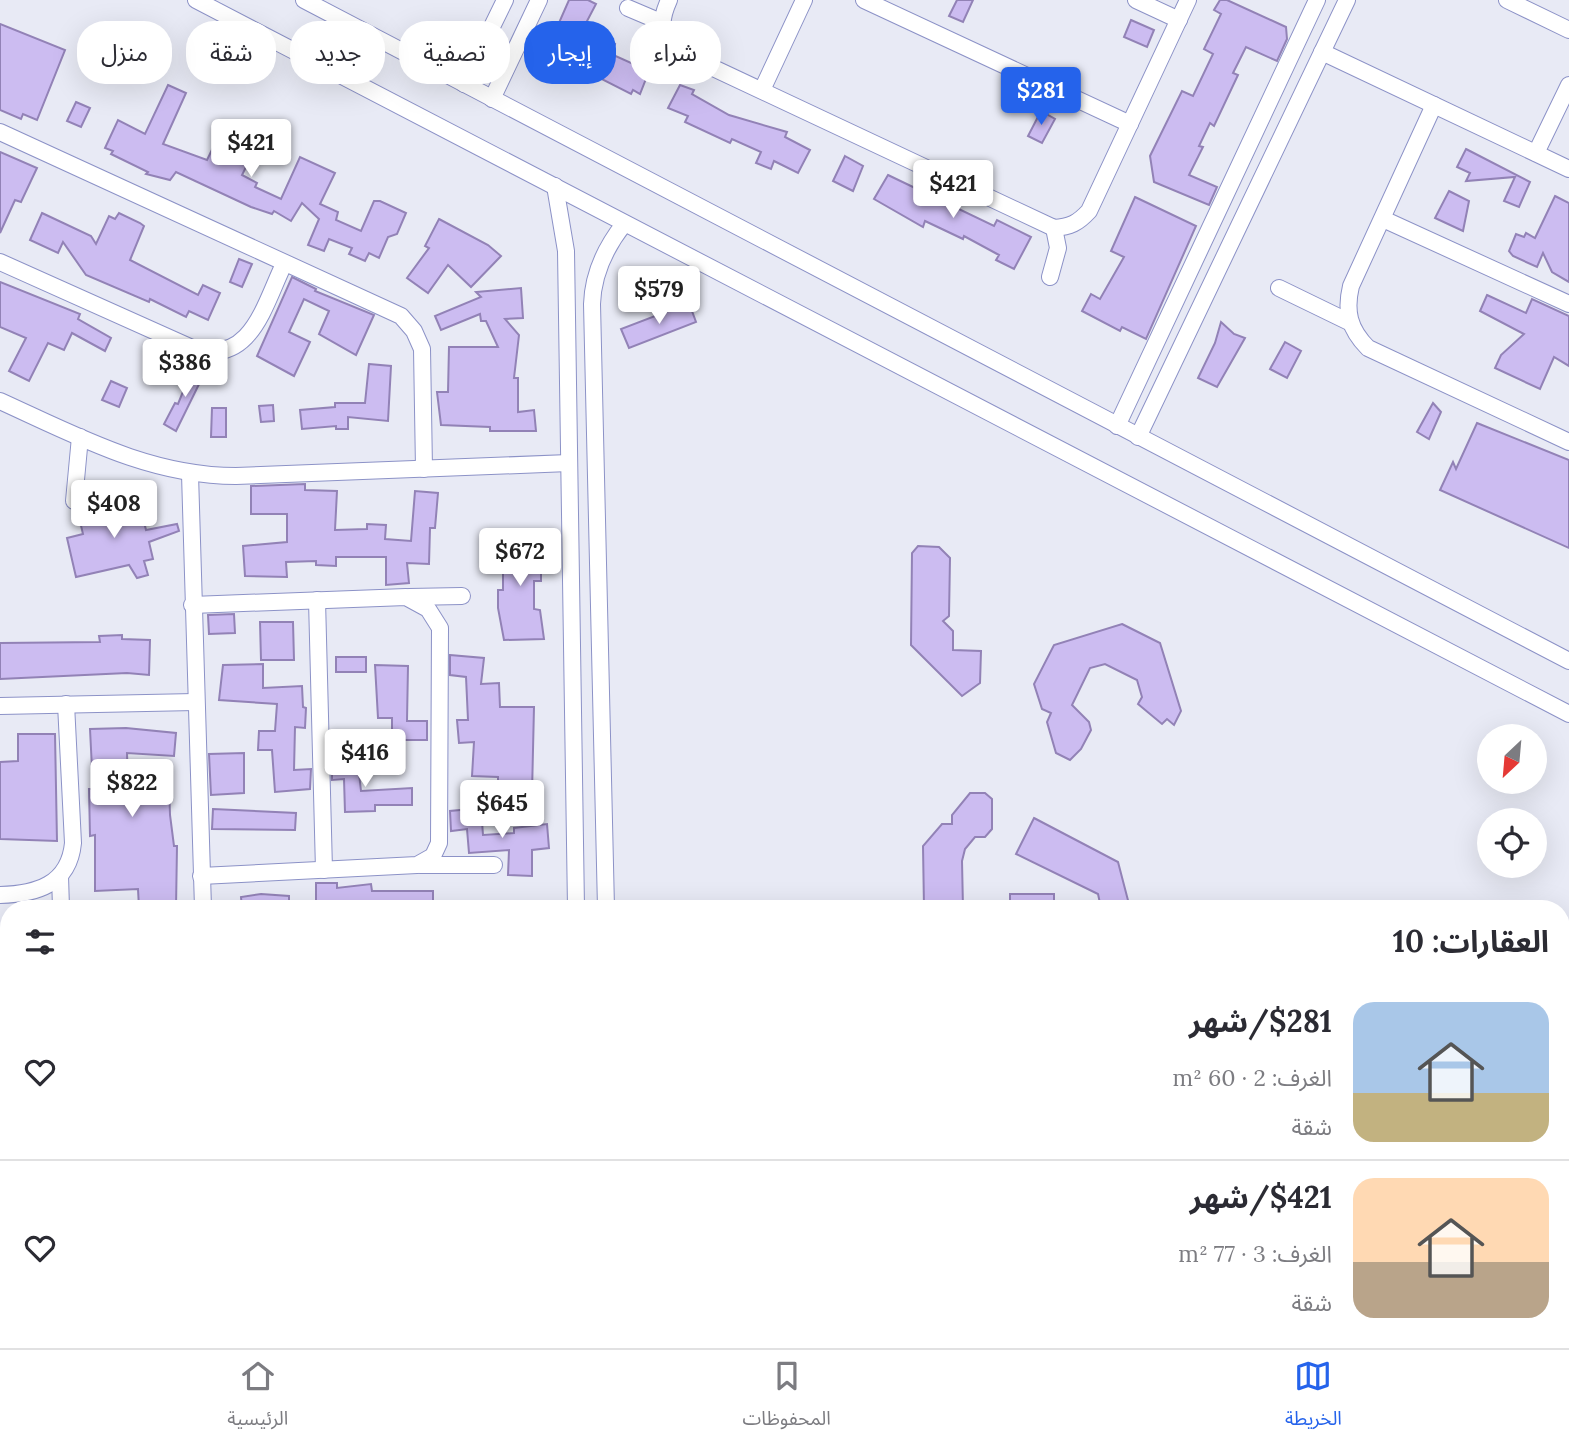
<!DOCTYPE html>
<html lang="ar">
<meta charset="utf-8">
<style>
body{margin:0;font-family:Lora,"Noto Sans Arabic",serif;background:#f7f7f7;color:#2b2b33;direction:rtl;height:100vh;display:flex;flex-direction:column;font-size:26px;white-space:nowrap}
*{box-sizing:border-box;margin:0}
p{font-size:23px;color:#7c7c81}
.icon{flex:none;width:38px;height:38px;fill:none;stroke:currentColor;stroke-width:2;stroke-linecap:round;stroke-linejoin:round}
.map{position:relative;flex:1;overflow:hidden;direction:ltr}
.details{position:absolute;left:0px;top:900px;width:1570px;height:450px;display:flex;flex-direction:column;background:#fff;border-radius:28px 28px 0 0;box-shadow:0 7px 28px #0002;direction:rtl}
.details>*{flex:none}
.top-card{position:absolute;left:21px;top:21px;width:700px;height:63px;direction:rtl;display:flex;gap:14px}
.needle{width:46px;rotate:206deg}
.tools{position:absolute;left:1477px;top:724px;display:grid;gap:14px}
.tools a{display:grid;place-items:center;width:70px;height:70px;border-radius:50%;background:#fff;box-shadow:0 7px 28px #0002;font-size:35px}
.price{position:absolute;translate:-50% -60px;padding:0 16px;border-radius:7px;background:#fff;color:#222;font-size:23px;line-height:46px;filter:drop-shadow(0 2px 4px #0008)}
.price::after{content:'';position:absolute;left:50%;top:42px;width:21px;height:16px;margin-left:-10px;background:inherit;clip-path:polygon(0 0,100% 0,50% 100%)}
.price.selected{background:#2563eb;color:#fff}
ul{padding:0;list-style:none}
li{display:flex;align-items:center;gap:21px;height:175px;padding:0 21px}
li+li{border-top:2px solid #e1e1e2}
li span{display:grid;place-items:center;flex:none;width:196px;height:140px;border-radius:21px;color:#555}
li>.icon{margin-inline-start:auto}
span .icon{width:84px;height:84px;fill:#fffc;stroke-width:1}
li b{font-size:30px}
h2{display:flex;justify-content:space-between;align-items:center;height:84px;padding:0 21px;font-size:30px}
.chip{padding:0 24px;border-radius:28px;background:#fff;box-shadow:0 7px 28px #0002;font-size:24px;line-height:63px}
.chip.selected{background:#2563eb;color:#fff}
.dock{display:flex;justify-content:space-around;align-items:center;height:98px;border-top:2px solid #e1e1e2;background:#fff;font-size:19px;color:#7c7c81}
.dock a{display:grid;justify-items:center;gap:4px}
.dock .selected{color:#2563eb}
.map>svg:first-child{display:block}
.building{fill:#ccbcf1;stroke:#9282b6;stroke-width:2}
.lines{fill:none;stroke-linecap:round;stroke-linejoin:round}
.minor-casing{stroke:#8c92c7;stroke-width:18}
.minor{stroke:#fff;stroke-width:16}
</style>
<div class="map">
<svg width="1569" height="1348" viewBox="0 0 1569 1348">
<rect width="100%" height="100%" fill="#e8eaf5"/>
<g class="building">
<polygon points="569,0 588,0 596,4 586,23 603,31 600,36 615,44 611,54 649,71 640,94 633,90 631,94 594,75 592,78 580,72 584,65 544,42 550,28 555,32"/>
<polygon points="957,0 973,0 963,22 949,16"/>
<polygon points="1220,0 1227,0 1286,27 1287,39 1277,61 1246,47 1233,73 1238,75 1214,126 1210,123 1199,146 1203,147 1189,175 1217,187 1209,205 1154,182 1150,156 1182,91 1193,96 1213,54 1204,49 1221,14 1214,10"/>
<polygon points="1131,20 1154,30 1147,47 1124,37"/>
<polygon points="0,24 65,50 37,120 23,114 21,119 0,110"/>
<polygon points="168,85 186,93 163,144 207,160 224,125 240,132 242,125 262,135 242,175 257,183 255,187 281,199 300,157 335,173 320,204 338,212 336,220 361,231 374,201 380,201 406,213 397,234 388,237 379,258 369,253 365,261 349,254 352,248 329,239 324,251 308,245 319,219 302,203 291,221 274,211 272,214 251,207 176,172 170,180 146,174 148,172 111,154 113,151 105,148 118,120 145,134"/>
<polygon points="680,85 694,90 692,94 729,115 787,132 785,137 810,150 798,173 774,161 771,169 756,163 761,152 732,139 730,143 685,122 688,116 668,108"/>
<polygon points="76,102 90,108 81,127 67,121"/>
<polygon points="1041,111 1055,119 1042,143 1028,136"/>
<polygon points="1466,149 1530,182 1519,207 1504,201 1515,177 1466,181 1470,173 1457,167"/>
<polygon points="0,152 37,168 21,202 15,200 0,233"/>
<polygon points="845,156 863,166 853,191 833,181"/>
<polygon points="888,175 994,226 997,220 1031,237 1014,269 996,260 999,255 964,236 963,239 925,221 923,227 874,199"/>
<polygon points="1449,191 1469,201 1463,231 1435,218"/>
<polygon points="1555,196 1569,203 1569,282 1552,272 1543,253 1537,267 1513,256 1509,251 1516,234 1524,237 1526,233 1535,238"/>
<polygon points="1135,197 1196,226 1146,339 1122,327 1120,331 1082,311 1091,294 1100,299 1124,257 1111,251"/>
<polygon points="42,213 91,236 96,244 109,216 115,219 119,213 140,223 144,226 130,260 198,295 203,285 220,293 208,320 189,311 186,317 150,299 149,302 86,275 63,242 58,253 30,240"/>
<polygon points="439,219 488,245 501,256 471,287 448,265 428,293 407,278 429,248 425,246"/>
<polygon points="239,259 252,264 242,287 230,282"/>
<polygon points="292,277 316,289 315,291 374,315 356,355 319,334 329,311 304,299 289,332 310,342 294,376 257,356"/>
<polygon points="0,282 80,314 78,319 111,338 105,351 72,333 64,350 48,343 29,381 9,371 26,338 0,327"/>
<polygon points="521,288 523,318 505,319 519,335 514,378 518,378 518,412 534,410 536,431 490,431 490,427 441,425 437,392 448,392 449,347 498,347 486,321 481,321 480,314 441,330 435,316 481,297 476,292"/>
<polygon points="1487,295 1526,313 1532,299 1569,316 1569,366 1554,357 1540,389 1495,368 1501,355 1524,334 1480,311"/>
<polygon points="689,303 696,322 629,348 621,329"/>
<polygon points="1221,322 1234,334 1245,338 1217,387 1198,378 1215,343"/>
<polygon points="1285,342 1301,351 1287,378 1270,369"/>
<polygon points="369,364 391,366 388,421 348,417 348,429 336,429 336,426 302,429 300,410 335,407 335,403 365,403"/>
<polygon points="193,367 205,372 176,431 164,424 175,403 178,404"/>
<polygon points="111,381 127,388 119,407 102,400"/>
<polygon points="1433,403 1441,412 1429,439 1417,432"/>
<polygon points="273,405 274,421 261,422 259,406"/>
<polygon points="212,408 226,408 226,437 211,437"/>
<polygon points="1477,423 1569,460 1569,548 1440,490 1453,462 1456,469"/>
<polygon points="305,484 305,490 337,491 335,530 367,529 367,524 386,525 385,539 411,541 415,491 438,493 435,528 430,528 429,564 407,563 409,583 386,585 386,557 336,557 336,566 316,565 316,561 286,562 287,577 245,576 243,546 287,542 287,514 251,514 251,486"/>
<polygon points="139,501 146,530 177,524 179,531 149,542 153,559 144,561 148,575 137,578 129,565 76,577 67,538 83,534 78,513"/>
<polygon points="536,533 537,554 541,553 541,581 534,581 534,609 540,610 544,639 504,640 498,608 498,590 503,590 503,535"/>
<polygon points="918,546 939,547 950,558 949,616 943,621 953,631 953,650 981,651 980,683 962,696 911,645 912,553"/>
<polygon points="234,614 235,633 209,634 208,615"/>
<polygon points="260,622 293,622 294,660 261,660"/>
<polygon points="1122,624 1160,643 1181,711 1174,725 1167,719 1162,724 1138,704 1142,697 1137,680 1105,664 1090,668 1072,705 1089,722 1091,730 1081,749 1070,760 1056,753 1047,722 1051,713 1042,709 1034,684 1054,645"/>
<polygon points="122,635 122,639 150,640 149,675 127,673 0,679 0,643 100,642 99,636"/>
<polygon points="450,655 484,658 481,684 499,683 500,707 534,707 532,793 498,791 498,777 472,776 474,742 459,743 457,720 468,720 466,677 450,675"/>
<rect x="336" y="657" width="30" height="15"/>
<polygon points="263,664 263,688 302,686 303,707 306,708 305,728 295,727 294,770 311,769 310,789 275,792 272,750 258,750 259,731 275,731 277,704 219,700 223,665"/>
<polygon points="375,665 408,666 407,721 427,721 427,740 392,740 392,718 378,718"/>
<polygon points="126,728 176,733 174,756 127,753 128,785 169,785 170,815 174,846 177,846 176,908 139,908 138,889 95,891 95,835 90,836 89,789 93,789 90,729"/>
<polygon points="18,734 55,734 57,841 0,839 0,762 18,761"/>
<polygon points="244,753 244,793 211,795 209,754"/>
<polygon points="357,756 361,791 412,788 412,805 375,805 375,811 345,812 344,779 332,780 332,759"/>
<polygon points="970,793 985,793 992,799 992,829 985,837 975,837 965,849 962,861 963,908 924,908 923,846 942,824 952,824 952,815"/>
<polygon points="481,808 483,835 514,833 514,828 547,824 549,848 532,850 532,876 508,875 509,850 469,853 467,829 451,831 450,811"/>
<polygon points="213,809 296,813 295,830 212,829"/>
<polygon points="1034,818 1118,862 1130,908 1101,908 1098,894 1016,854"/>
<polygon points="316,883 337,883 337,888 371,884 372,891 433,891 433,908 316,908"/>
<polygon points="261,894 289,896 289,908 242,908 241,897"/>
<rect x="1010" y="894" width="44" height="14"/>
</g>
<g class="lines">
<g class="minor-casing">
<g id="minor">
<polyline points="196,0 1569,714"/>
<polyline points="304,0 1569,661"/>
<path d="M669,0C660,20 659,34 675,50L1054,228C1070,227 1078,223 1089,211L1188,0"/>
<polyline points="864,0 1130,124"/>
<polyline points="1136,0 1179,20"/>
<polyline points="1507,0 1569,30"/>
<polyline points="628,8 661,22"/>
<polyline points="1322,52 1569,169"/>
<polyline points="464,84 505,0"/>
<polyline points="762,90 804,0"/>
<polyline points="492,99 539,0"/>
<path d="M1434,105L1351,286C1345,311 1349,329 1368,348L1569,442"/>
<polyline points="0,132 401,316 414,331 422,349 424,469"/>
<polyline points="1536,153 1569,85"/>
<polyline points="555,186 566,251 576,908"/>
<polyline points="1383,219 1569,304"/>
<path d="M0,262L192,348C251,367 264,305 284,264"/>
<polyline points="1050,277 1058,248 1054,228"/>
<polyline points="1279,288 1349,322"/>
<path d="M0,401C77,436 150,476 236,476L569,463"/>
<polyline points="1117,426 1317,0"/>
<polyline points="1138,437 1347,0"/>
<polyline points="190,474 203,908"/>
<polyline points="74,501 80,437"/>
<polyline points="409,597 462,596"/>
<polyline points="317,600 324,870"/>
<polyline points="192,605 406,597 428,609 440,628 439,843 433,856 417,865 201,876"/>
<polyline points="0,706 195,702"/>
<polyline points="420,865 494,865"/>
<polyline points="60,876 61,908"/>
<path d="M0,895C36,894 69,885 73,843L66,704"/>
<path d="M606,908L592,304C593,274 605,248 624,224"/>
<polyline points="0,1039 9,1039"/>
<polyline points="0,1289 9,1289"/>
<polyline points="0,1313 9,1313"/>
<polyline points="285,1340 292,1348"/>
<polyline points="317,1340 321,1348"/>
<polyline points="588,1340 588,1348"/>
<polyline points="616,1340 617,1348"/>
</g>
</g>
<use href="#minor" class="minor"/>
</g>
</svg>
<div class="tools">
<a><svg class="needle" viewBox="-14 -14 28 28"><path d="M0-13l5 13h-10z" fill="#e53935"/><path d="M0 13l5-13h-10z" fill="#7c7c81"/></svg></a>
<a><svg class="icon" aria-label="locate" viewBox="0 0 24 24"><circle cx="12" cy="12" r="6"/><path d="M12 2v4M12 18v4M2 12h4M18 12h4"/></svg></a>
</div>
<b class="price selected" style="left:1041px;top:127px">$281</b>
<b class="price" style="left:251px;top:179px">$421</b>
<b class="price" style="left:953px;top:220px">$421</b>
<b class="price" style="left:659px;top:326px">$579</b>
<b class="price" style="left:185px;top:399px">$386</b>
<b class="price" style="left:114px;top:540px">$408</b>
<b class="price" style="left:520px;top:588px">$672</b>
<b class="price" style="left:365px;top:789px">$416</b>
<b class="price" style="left:132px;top:819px">$822</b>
<b class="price" style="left:502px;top:840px">$645</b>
<div class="top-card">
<a class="chip">شراء</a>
<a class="chip selected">إيجار</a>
<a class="chip">تصفية</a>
<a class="chip">جديد</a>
<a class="chip">شقة</a>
<a class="chip">منزل</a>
</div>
<section class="details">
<h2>العقارات: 10<svg class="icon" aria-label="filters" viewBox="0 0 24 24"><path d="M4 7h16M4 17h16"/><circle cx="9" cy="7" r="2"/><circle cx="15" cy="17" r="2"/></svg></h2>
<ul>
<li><span style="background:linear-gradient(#a9c7e8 65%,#c2b280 0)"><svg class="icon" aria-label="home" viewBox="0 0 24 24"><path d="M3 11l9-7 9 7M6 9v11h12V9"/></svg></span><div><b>$281/شهر</b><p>الغرف: 2 · 60 m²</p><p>شقة</p></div><svg class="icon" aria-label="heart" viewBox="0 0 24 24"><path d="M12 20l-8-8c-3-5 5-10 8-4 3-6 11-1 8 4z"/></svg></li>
<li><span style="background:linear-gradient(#ffd9b3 60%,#b9a48a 0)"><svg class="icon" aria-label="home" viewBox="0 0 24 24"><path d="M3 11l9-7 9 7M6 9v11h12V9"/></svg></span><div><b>$421/شهر</b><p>الغرف: 3 · 77 m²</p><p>شقة</p></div><svg class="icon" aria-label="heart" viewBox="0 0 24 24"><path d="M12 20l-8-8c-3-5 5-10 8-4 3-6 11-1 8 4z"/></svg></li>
</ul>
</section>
</div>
<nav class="dock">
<a class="selected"><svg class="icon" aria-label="map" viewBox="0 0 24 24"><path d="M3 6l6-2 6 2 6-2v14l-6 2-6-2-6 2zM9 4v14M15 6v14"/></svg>الخريطة</a>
<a><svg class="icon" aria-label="saved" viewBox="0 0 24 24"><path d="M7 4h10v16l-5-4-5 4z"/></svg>المحفوظات</a>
<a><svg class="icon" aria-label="home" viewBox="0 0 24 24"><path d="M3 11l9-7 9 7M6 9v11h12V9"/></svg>الرئيسية</a>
</nav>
